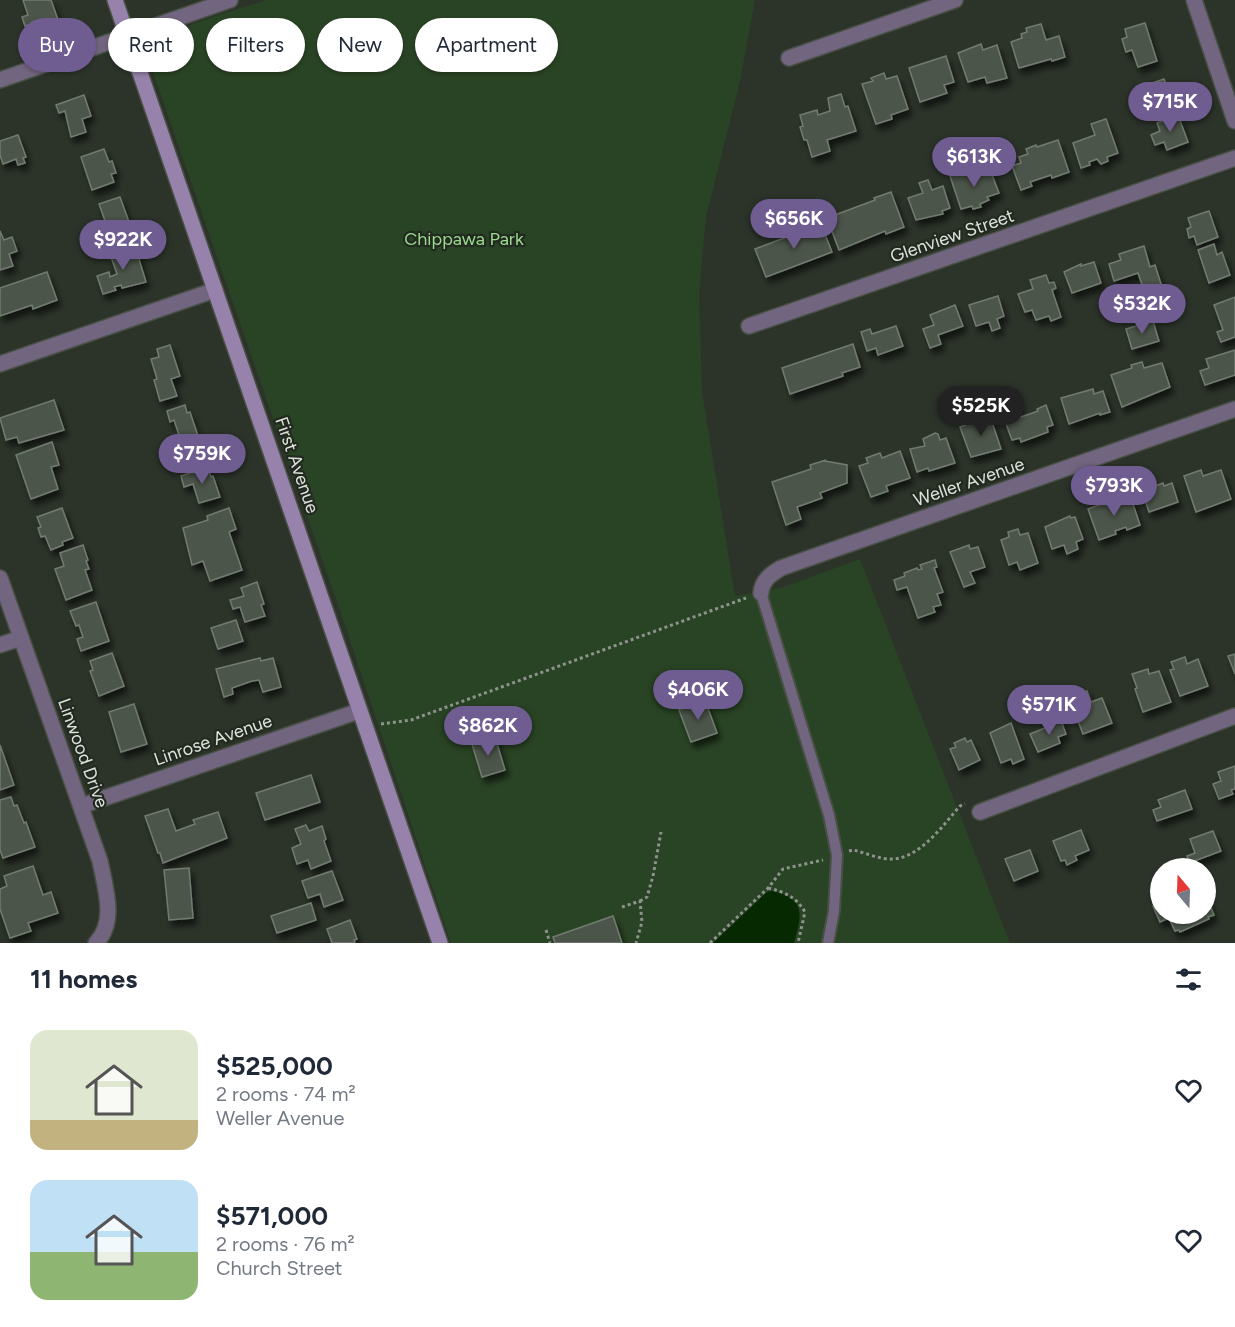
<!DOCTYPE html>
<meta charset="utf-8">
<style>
body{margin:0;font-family:Figtree,sans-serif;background:#f6f6f7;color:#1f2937;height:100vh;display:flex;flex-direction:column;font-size:22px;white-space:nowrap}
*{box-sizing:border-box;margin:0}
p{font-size:20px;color:#747a83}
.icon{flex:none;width:33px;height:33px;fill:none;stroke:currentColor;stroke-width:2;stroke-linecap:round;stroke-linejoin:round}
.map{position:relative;height:943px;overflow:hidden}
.drawer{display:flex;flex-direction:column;background:#fff;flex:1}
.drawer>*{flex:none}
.guide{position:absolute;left:18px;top:18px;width:600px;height:54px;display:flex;gap:12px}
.needle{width:39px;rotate:341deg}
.buttons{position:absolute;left:1150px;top:858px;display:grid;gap:12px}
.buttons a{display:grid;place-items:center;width:66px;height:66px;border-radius:50%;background:#fff;box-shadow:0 2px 4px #0004;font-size:30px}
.price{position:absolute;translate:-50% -51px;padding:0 14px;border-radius:21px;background:#6f5d91;color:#fff;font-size:20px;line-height:39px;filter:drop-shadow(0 2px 3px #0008)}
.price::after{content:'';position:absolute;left:50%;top:36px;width:18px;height:14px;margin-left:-9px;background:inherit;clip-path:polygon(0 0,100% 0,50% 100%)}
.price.on{background:#222;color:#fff}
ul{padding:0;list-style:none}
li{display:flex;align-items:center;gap:18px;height:150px;padding:0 30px}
li span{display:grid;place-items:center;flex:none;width:168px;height:120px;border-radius:18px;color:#555}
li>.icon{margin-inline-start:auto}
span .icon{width:72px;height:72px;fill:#fffc;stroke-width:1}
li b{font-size:26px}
h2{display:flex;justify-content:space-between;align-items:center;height:72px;padding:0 30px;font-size:26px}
.pill{padding:0 21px;border-radius:27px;background:#fff;box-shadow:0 2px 4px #0004;font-size:21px;line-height:54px}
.pill.on{background:#6f5d91;color:#fff}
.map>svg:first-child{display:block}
.green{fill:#294424}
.water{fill:#062902}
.building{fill:#4c554a;stroke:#717b6f;stroke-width:1.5;filter:url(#shadow)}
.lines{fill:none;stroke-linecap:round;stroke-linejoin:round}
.lane-casing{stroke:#485046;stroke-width:14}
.street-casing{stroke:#485046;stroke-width:18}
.secondary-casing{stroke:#485046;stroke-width:18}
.path{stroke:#8d948c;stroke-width:3;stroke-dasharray:3 3;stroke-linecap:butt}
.lane{stroke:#72657f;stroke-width:10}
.street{stroke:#72657f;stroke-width:15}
.secondary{stroke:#9782ab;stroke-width:15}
.labels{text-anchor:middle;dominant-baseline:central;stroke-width:4.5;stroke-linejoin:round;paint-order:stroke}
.street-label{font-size:18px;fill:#dde3dc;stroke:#222a20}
.park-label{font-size:18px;fill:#99db8d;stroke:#222a20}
</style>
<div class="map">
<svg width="1235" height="943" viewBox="0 0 1235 943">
<defs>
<filter id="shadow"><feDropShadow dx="3.5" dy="6" stdDeviation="3" flood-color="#0009"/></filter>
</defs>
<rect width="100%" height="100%" fill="#2c342a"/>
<path class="green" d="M266,0H755L740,81L706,217L699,293L702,392L735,596L781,588L860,559L1010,943H451L346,628L149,61C150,56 151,51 154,48C172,26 237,10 266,0Z"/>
<path class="water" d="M772,891C806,898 802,915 794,943H713L767,892Z"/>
<g class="building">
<polygon points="23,0 51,0 62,31 36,39 31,24 25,26 22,17 28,15"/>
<polygon points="1145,23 1157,61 1138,67 1132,50 1126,52 1122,39 1127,37 1125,29"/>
<polygon points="1041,24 1046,40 1059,36 1065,57 1052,61 1051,59 1019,68 1011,42 1022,38 1021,34 1027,32 1026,28"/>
<polygon points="981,44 983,50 997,45 1007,78 987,83 985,77 968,82 958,53"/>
<polygon points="946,56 954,82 944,85 947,93 920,102 909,68"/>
<polygon points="884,73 886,79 897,76 908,109 891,115 892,119 876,124 862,84 873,81 871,78"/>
<polygon points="1164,79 1172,101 1155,107 1147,85"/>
<polygon points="841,94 845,107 848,106 856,131 827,140 830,151 812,157 807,140 804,140 800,127 803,126 800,115 817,110 818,115 830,111 828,98"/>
<polygon points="84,95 91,116 82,119 86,132 71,137 65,111 59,113 56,105"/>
<polygon points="1178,115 1188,142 1167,150 1164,142 1155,145 1151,135 1160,131 1157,123"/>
<polygon points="1106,119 1118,153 1107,157 1108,161 1101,164 1097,159 1089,162 1090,165 1081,168 1073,143 1095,135 1091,124"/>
<polygon points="18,135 26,157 23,158 25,163 18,165 16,159 3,164 0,155 0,141"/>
<polygon points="1058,140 1069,172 1052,178 1051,175 1030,182 1032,186 1021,190 1012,166 1021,163 1019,157 1028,154 1026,149 1036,145 1037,147"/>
<polygon points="104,149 109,162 112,161 116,173 111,174 114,182 92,190 81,157"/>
<polygon points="977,168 980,176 991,172 999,193 987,197 989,200 980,204 981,207 973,209 972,206 961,209 950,176"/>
<polygon points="928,180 932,190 943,186 950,208 942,211 943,214 916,220 908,198 923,193 919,183"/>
<polygon points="891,192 904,227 886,234 885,231 839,250 827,218 875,200 874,198"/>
<polygon points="120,197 129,222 108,229 99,204"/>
<polygon points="1209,211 1218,237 1197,245 1194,236 1189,238 1187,229 1191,227 1188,218"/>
<polygon points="821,224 832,252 766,277 755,249"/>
<polygon points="0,231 4,240 12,237 17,251 9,254 13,266 0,270"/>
<polygon points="1214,244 1217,255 1222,252 1230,275 1209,283 1198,250"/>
<polygon points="135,246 146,282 122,288 121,285 114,287 116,290 103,294 97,276 109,272 110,277 117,274 110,254"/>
<polygon points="1144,246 1150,267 1155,265 1162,287 1145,293 1138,273 1114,281 1109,264 1121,260 1119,254"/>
<polygon points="1094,262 1101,283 1072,293 1064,272 1081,264 1081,266"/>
<polygon points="47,272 57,300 33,309 32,305 0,316 0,288"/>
<polygon points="1046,275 1049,283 1054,282 1056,288 1052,290 1061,317 1051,321 1049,316 1036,320 1032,310 1025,312 1018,294 1033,289 1030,280"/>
<polygon points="998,296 1004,316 997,319 1000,328 992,331 989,322 976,326 969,305"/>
<polygon points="1235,297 1235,337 1221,342 1217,332 1223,330 1214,305"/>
<polygon points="955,305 963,326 938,335 941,344 930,348 923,329 934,325 930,315"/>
<polygon points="1153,321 1159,341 1132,349 1126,329"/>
<polygon points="896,326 903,346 878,355 876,348 867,351 861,332 870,329 872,334"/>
<polygon points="853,344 860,367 842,373 843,376 790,394 782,368"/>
<polygon points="170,345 180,376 171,379 177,396 160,401 154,380 157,379 151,359 159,357 157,349"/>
<polygon points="1235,350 1235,375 1205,385 1200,371 1209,368 1206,359"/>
<polygon points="1142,362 1144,368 1162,363 1170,387 1122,407 1111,375 1132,368 1131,365"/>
<polygon points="1093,389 1094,394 1103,391 1110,412 1100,415 1100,413 1069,424 1061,398"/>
<polygon points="54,400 64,430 19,443 17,437 6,440 0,418"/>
<polygon points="185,405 187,413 190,412 198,436 181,441 174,420 170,422 167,411"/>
<polygon points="1046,405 1053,425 1047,427 1048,432 1021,442 1020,438 1012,440 1002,413 1018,407 1021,417 1038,411 1037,409"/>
<polygon points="990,416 1001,449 971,457 960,427"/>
<polygon points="935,433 938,434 940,440 946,438 955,463 929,471 928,468 917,472 910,449 925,446 923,439"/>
<polygon points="52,442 59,465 51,467 58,489 31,499 16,455"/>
<polygon points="900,451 910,478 886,486 888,491 871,497 859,466 868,463 866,458 880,453 882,458"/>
<polygon points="826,460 825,461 847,465 847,483 820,493 822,498 797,507 801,519 786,525 772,482 811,469 810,465"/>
<polygon points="208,467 211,477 213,476 220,497 199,503 193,484 184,487 181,476"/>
<polygon points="1201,470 1203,476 1221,470 1231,499 1196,512 1184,476"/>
<polygon points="1163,483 1164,486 1172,483 1178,502 1149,512 1142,491"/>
<polygon points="1130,495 1140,525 1127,530 1126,527 1115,531 1116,534 1099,540 1088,509 1107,502 1108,505"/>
<polygon points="62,508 73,538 62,542 63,545 51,550 45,536 41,537 38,528 41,527 37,517"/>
<polygon points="229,508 236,529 229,532 242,570 210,581 203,561 192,565 183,528 208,520 207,516"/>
<polygon points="1070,516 1071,518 1075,517 1083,539 1076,542 1078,549 1067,554 1064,545 1052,549 1045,527"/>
<polygon points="1018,529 1020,535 1028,533 1038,563 1020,570 1017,562 1009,565 1001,540 1009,537 1008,532"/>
<polygon points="83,545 88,560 86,561 89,569 85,570 92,590 66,600 55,569 64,566 60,553"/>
<polygon points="969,545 970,549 978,547 985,567 970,572 975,583 964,587 950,552"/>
<polygon points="935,560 937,567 934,568 943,592 937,594 941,605 933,607 935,612 918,618 907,587 897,590 894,580 905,576 904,573 917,568 918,570 922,569 920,565"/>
<polygon points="257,582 264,604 261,605 265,616 245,622 240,607 233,609 230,600 244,596 241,588"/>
<polygon points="96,602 109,641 81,651 77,639 83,637 79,625 76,626 70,611"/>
<polygon points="236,620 243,641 218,649 211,628"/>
<polygon points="112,653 124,686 99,696 90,671 93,670 90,661"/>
<polygon points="1235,654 1235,674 1228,656"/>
<polygon points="1185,657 1187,664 1198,659 1208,686 1180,696 1170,670 1174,669 1171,662"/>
<polygon points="260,658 261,661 273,658 281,687 263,692 259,680 252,681 232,688 233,694 224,697 216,669"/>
<polygon points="1148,669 1149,674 1159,671 1171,702 1143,712 1135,689 1137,688 1132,674"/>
<polygon points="1087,691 1091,702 1102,698 1112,723 1083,734 1073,708 1077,706 1074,696"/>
<polygon points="705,700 717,733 691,742 679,710"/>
<polygon points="134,704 147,744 121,752 109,712"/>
<polygon points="1060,718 1066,734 1058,737 1060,743 1038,752 1030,734 1050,726 1049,723"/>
<polygon points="1011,723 1024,759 1013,764 1011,759 1001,763 990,733"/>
<polygon points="495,737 505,770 482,777 472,744"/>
<polygon points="965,738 967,742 971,740 980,760 959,770 950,749 956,747 954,743"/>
<polygon points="0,745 14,785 0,790"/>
<polygon points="1235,766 1235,789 1231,790 1233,794 1219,799 1213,784 1221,781 1218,772"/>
<polygon points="311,775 320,802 265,820 256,793"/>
<polygon points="1185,790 1192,809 1157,821 1153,810 1161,807 1158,800"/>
<polygon points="11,797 14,806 17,805 24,823 26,822 35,847 3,858 0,850 0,800"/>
<polygon points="168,809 176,831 195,824 193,820 218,812 227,838 163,863 160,853 158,853 145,816"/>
<polygon points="306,825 309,831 322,826 326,839 324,841 331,861 311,869 308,860 297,864 292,848 301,844 295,829"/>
<polygon points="1081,830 1089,850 1075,856 1077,860 1067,865 1065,860 1061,861 1053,841"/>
<polygon points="1213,831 1221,851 1189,863 1187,856 1195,853 1190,839"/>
<polygon points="1030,850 1038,871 1014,881 1005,859"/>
<polygon points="33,866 43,895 51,892 58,913 28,923 31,931 10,938 0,909 0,889 7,886 4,876"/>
<polygon points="189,868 193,918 169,920 164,870"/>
<polygon points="332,871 343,900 324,907 320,894 308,898 302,881"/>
<polygon points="1206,896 1214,915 1208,917 1209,919 1180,932 1179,930 1175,931 1169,918 1160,922 1153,906 1161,902 1161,914 1206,914"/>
<polygon points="311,903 316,920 277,933 271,916"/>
<polygon points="613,916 622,943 555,943 553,937"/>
<polygon points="350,920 357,939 354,940 355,943 332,943 327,929"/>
</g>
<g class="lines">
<g class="lane-casing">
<polyline id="lane" points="761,593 829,815 837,855 834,911 828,943"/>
</g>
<g class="street-casing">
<g id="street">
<polyline points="1194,0 1235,121"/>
<polyline points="789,58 955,0"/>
<polyline points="0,80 230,0"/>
<polyline points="749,326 1235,158"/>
<polyline points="0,364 215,290"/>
<path d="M0,578L100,861C105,887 117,922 96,943"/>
<path d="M761,593C762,580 771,574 781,568L1235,409"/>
<polyline points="0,645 21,638"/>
<polyline points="81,806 359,711"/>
<polyline points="980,812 1235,716"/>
</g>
</g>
<g class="secondary-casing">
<path id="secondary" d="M115,0C226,313 330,629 440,943"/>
</g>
<g class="path">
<polyline points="381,724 411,720 746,598"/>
<path d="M849,851L853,850C866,853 881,860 894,859C922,856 943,825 960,806L965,804"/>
<path d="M768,888C785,892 796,897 805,912L798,943"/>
<polyline points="640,901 647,897 653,876 661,832"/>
<polyline points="622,907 640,901 642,922 636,943"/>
<polyline points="546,930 550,943"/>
<polyline points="710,943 768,888 783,869 823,860"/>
</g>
<use href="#lane" class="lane"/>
<use href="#street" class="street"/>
<use href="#secondary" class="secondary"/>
</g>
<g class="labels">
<g class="street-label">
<text transform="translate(952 236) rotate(-19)">Glenview Street</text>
<text transform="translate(297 465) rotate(71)">First Avenue</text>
<text transform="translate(969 482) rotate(-19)">Weller Avenue</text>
<text transform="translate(213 740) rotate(-19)">Linrose Avenue</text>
<text transform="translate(83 753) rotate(70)">Linwood Drive</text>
</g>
<g class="park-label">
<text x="464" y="239">Chippawa Park</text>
</g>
</g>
</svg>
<div class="buttons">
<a><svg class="needle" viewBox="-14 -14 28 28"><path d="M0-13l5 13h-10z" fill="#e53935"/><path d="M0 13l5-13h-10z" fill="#747a83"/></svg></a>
</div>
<b class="price" style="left:1170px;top:133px">$715K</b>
<b class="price" style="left:974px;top:188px">$613K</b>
<b class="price" style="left:794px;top:250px">$656K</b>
<b class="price" style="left:123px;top:271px">$922K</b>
<b class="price" style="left:1142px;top:335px">$532K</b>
<b class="price on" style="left:981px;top:437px">$525K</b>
<b class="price" style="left:202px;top:485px">$759K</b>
<b class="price" style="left:1114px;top:517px">$793K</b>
<b class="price" style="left:698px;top:721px">$406K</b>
<b class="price" style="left:1049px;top:736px">$571K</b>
<b class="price" style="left:488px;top:757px">$862K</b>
<div class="guide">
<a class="pill on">Buy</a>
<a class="pill">Rent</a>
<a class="pill">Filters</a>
<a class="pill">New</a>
<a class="pill">Apartment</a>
</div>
</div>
<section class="drawer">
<h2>11 homes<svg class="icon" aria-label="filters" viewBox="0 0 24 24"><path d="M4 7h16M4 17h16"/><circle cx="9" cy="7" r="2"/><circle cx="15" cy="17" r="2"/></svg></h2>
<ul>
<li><span style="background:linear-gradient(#dfe7d0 75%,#c2b280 0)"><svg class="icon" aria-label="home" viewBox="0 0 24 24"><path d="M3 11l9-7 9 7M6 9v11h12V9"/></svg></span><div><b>$525,000</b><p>2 rooms · 74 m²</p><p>Weller Avenue</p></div><svg class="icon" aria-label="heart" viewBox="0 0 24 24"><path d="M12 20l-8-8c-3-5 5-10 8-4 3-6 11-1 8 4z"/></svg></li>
<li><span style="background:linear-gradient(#bfe0f5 60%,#8fb573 0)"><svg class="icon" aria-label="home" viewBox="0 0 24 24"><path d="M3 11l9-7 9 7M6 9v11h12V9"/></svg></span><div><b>$571,000</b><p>2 rooms · 76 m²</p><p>Church Street</p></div><svg class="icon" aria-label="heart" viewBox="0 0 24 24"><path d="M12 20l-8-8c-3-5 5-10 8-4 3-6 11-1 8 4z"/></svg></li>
</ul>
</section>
